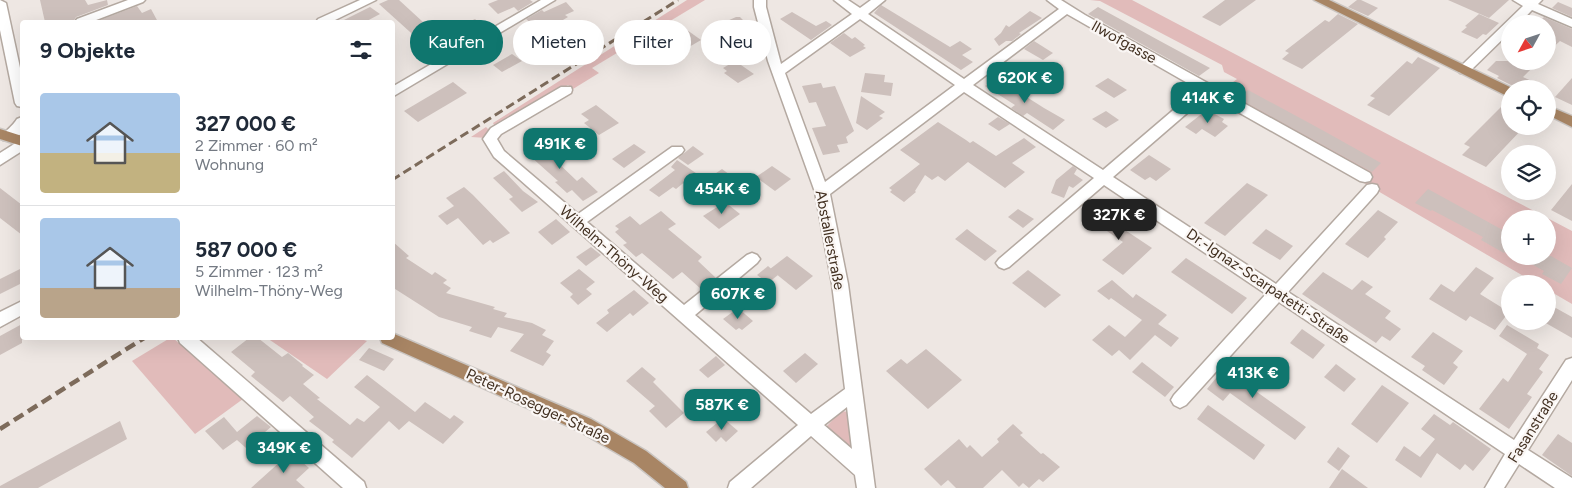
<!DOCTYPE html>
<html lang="de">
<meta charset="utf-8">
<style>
body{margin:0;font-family:Figtree,sans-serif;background:#f6f6f7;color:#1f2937;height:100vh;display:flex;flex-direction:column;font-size:19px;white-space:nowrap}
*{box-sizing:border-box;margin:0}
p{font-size:16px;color:#747a83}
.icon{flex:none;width:28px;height:28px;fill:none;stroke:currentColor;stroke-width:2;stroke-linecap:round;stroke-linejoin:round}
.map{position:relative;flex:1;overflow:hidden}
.panel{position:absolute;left:20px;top:20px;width:375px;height:320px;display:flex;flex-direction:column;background:#fff;border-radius:5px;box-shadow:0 5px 20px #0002}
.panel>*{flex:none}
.hud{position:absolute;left:410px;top:20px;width:475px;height:45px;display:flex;gap:10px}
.needle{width:32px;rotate:230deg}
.fabs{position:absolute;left:1501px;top:15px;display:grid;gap:10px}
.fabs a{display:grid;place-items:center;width:55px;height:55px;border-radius:50%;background:#fff;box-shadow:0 5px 20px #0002;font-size:25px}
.price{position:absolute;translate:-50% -42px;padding:0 11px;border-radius:10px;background:#0f766e;color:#fff;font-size:16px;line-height:32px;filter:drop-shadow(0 1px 2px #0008)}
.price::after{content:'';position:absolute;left:50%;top:30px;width:15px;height:11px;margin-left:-8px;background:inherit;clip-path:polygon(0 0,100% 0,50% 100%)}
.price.active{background:#222;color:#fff}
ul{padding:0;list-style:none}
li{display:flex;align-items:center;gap:15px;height:125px;padding:0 20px}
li+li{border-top:1px solid #e0e1e3}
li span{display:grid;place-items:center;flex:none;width:140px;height:100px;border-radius:5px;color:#555}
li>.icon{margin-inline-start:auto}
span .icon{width:60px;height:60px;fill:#fffc;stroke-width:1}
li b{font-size:21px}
h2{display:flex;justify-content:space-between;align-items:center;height:60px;padding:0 20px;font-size:21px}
.chip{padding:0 18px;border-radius:22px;background:#fff;box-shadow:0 5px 20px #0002;font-size:18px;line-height:45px}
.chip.active{background:#0f766e;color:#fff}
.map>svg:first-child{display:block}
.green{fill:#e1bbba;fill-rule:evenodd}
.building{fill:#cdc0bc}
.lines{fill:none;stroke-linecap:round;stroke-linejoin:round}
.minor-casing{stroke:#b4a9a1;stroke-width:3}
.major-casing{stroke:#cac5c1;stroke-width:3}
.minor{fill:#fff;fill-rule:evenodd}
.major{fill:#a88564;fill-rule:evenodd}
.rail-far1{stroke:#7d6b5b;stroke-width:3;stroke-dasharray:9 4.5;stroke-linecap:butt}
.rail{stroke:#7d6b5b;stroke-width:4.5;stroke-dasharray:11 5.5;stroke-linecap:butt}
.labels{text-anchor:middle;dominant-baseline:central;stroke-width:4.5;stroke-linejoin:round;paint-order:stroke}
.street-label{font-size:15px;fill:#423021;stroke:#faf6f4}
</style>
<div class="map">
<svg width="1572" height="488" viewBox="0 0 1572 488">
<rect width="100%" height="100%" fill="#eee7e3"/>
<g class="green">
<polygon points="687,0 705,0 592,68 599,73 573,89 568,85 500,126 487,138 471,137 486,127 488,129 494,125 493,123"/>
<path d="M1090,0H1132L1572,231V304L1548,290V284H1537L1215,96L1237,79L1224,72L1222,65L1100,1ZM1510,219H1548V256H1510Z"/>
<polygon points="170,338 173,338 243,399 195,434 132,361"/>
<polygon points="267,338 358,338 367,341 327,379"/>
<polygon points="841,411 849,412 853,449 850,448 826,427"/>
</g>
<g class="building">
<polygon points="40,0 85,0 88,5 107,0 108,5 76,17 73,22 45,22"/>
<polygon points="388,0 399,0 436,34 420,41 379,4"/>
<polygon points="498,0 530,0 533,2 518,11 514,7 498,14 488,4"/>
<polygon points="1225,0 1256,0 1220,26 1202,17"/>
<polygon points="1357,0 1361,0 1378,8 1368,16 1348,7"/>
<polygon points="1448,0 1509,0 1489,18"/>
<polygon points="566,2 574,11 565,15 568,17 541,33 542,34 523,43 514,34 532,24 526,19 542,10 544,12"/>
<polygon points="1558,2 1572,8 1572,17 1552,8"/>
<polygon points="881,5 950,47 960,41 972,49 962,55 973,62 961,70 874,13"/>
<polygon points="137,6 142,13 151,9 158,22 95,22"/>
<polygon points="370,7 380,14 365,22 340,22"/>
<polygon points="1098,7 1160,41 1210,68 1199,76 1088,14"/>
<polygon points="1030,11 1042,18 1019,33 1021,34 1012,41 1006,41 999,46 994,39 1001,33 1006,25 1009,27"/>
<polygon points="792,12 816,26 826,21 832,25 811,40 780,19"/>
<polygon points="1338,14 1358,24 1302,69 1282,59 1289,53 1285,51 1325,20 1329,22"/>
<polygon points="1479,14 1499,23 1486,35 1483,34 1477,39 1461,32 1467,27 1465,26"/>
<polygon points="736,17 740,17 746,23 753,21 754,24 721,42 707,31 732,26 727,21"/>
<polygon points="1544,17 1572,29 1572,47 1560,41 1548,52 1548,24 1537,24"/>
<polygon points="475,19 485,28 468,37 471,39 456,47 441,34"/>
<polygon points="680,25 701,40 689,47 666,33"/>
<polygon points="844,33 852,39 855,37 865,45 863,46 866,48 850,57 830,43"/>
<polygon points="1034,41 1053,53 1043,60 1024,49"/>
<polygon points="480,47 491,56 476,65 465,56"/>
<polygon points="512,54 522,61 502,72 493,65"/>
<polygon points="1418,57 1440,68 1389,116 1367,105 1375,98 1370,96 1407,61 1412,64"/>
<polygon points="735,61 741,65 754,74 738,83 724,73 727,71 723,68"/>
<polygon points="1496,61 1539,61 1523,77 1549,89 1519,89 1497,78 1499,76 1487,70"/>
<polygon points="865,73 885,75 884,82 893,83 891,96 861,92"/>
<polygon points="997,78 1044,108 1065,120 1053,130 1027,113 1023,116 1011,108 1015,105 985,86"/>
<polygon points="1108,78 1127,90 1114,98 1095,86"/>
<polygon points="1572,78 1572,105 1555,97"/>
<polygon points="453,82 467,93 418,122 404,111"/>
<polygon points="821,83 823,88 835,86 854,131 846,137 848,143 837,145 840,152 823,155 812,128 826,126 816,102 809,103 802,86"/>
<polygon points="1248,90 1324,131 1381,163 1372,172 1238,98"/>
<polygon points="861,96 885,112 879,116 883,118 867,130 856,123"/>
<polygon points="596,105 619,123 599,135 584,123 589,120 581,114"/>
<polygon points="1501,107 1510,112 1510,126 1525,126 1486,167 1462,155 1470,147 1464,144"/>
<polygon points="1106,111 1119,120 1106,128 1092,119"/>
<polygon points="1204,112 1208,114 1211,112 1224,119 1222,122 1228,126 1215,137 1202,129 1196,134 1185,127"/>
<polygon points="998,117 1010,124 999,131 988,124"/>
<polygon points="938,122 966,140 970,143 973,141 996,156 1024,138 1036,147 1012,163 1025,172 1005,188 968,162 945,181 938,176 932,180 925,175 915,191 916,192 904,202 890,192 892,190 889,188 920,164 900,150"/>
<polygon points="545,138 564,154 555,160 577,181 582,177 598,192 583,201 572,190 567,193 555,182 558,181 530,156 533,154 527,149"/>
<polygon points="634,144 646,152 624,168 612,159"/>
<polygon points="693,146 704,154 688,165 678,158"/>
<polygon points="1149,155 1171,169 1156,181 1150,177 1145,180 1130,170"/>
<polygon points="677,160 706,180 722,169 737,180 710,198 687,180 676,189 673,187 659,197 649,190 675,170 671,167"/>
<polygon points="772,166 791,179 775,191 756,177"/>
<polygon points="1073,166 1077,169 1074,174 1083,180 1073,188 1069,186 1064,198 1051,193 1056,180"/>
<polygon points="504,171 523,191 538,202 522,212 509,199 513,197 493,178"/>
<polygon points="1247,183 1268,195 1225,236 1204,223"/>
<polygon points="1572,184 1572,221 1551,210"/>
<polygon points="464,187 473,195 510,233 493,243 490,240 483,245 458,218 447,225 438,216 454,206 446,198"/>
<polygon points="0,188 22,205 22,235 0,218"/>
<polygon points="1428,189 1510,234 1510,253 1506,250 1504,253 1481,240 1483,237 1432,210 1431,211 1415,203"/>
<polygon points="725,202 740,214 719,229 703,216"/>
<polygon points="1094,204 1119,221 1116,224 1152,248 1123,275 1102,260 1123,242 1082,214"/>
<polygon points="1018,209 1034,219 1023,228 1008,217"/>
<polygon points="1378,210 1398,222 1384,237 1386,239 1368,258 1345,244"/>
<polygon points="661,211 676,224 668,229 702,257 698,261 716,278 701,289 682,272 673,279 642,253 636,257 623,245 627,243 615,232 619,229 615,226 630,216 640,225"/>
<polygon points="556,219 570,232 552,245 538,232"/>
<polygon points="967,229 976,236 997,251 985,261 955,239"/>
<polygon points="1266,229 1293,246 1280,260 1252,243"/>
<polygon points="392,241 409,256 406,258 432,275 435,272 447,280 443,283 451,288 446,293 495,307 493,309 507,313 504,317 532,323 546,330 542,335 554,341 546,352 551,355 543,366 510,351 524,334 498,327 491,338 469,331 472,327 439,317 392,287"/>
<polygon points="591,247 601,255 586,266 576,257"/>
<polygon points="787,256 813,276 796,290 770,269"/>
<polygon points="1517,256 1551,256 1572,268 1561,284 1542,274 1544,271"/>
<polygon points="1186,258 1247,298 1232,314 1171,272"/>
<polygon points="768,266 778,275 768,283 757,275"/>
<polygon points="1476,267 1494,278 1480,294 1509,312 1495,330 1470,316 1466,321 1429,299 1441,284 1454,292"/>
<polygon points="22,268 22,283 0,294 0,279"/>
<polygon points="579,269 595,282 586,289 592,294 578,305 570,297 573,294 560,283"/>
<polygon points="1028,270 1061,295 1045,308 1012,283"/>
<polygon points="1323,272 1352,290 1362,280 1373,287 1365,294 1391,311 1385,318 1401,329 1390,341 1382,336 1376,343 1302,294"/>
<polygon points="1112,280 1133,298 1136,294 1167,315 1158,324 1179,338 1171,347 1155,335 1130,360 1119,350 1112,356 1092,340 1109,325 1125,337 1142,320 1111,298 1109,300 1097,291"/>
<polygon points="634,290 649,303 633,316 630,313 607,332 596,323 609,313 607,310"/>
<polygon points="1554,307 1572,317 1572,338 1544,322 1548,321 1548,317"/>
<polygon points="738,308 753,321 742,330 739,328 736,330 723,319"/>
<polygon points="22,324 22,343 0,355 0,336"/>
<polygon points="1507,325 1539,344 1537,348 1549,355 1539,369 1543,372 1527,394 1532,397 1509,429 1479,409 1503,378 1508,382 1527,354 1499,336"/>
<polygon points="1302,329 1325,345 1313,359 1290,343"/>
<polygon points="1433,332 1463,351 1453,363 1458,367 1444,385 1422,370 1425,366 1411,357"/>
<polygon points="249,338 258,338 282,357 288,353 303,365 302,366 314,375 303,384 320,398 317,399 350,425 357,418 364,422 380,407 354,387 367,375 415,412 425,402 450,419 454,415 464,422 443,444 409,421 399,430 389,421 352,458 332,442 334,440 309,421 314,417 290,396 283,402 251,376 255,372 231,352"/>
<polygon points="369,348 394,359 384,371 359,360"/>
<polygon points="926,349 962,380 928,409 886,371 901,359 907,364"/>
<polygon points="805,353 818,364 796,383 783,371"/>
<polygon points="716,356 725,365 708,378 699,370"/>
<polygon points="1230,361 1250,375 1243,382 1306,427 1295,440 1230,393 1223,401 1207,389"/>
<polygon points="1142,362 1174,387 1165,397 1132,372"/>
<polygon points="1336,364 1356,379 1344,392 1324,377"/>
<polygon points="642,367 656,379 653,382 684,413 666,428 649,411 655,406 626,381"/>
<polygon points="1382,385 1409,403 1377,443 1351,424"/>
<polygon points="1208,405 1265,445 1254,460 1197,419"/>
<polygon points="1434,414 1450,425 1453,422 1491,449 1473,471 1465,464 1460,470 1437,453 1421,478 1395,460 1404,446 1420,457 1435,439 1421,429"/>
<polygon points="257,416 271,427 246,448 237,440 223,450 205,431 224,417 237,432"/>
<polygon points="723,418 738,431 726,442 721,437 716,442 706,432"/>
<polygon points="120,421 127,439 38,488 0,488 0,486"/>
<polygon points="1013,424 1023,433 1020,435 1041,454 1043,453 1060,467 1043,482 1039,479 1029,488 1023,483 1019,487 1002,470 983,488 956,488 948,480 941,486 924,469 959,439 967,448 970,445 982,457 999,442 997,439"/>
<polygon points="1558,434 1572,443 1572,476 1542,455"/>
<polygon points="1338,447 1350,456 1339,471 1327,462"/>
<polygon points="291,452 309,468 296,480 305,488 251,488"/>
<polygon points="1342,469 1368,488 1329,488"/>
</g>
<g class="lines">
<g class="minor-casing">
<g id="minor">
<polygon points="0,0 6,3 22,77 22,107 17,106 15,103 0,30"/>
<polygon points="128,0 145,0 143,2 91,22 75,22 77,19"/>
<polygon points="360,0 376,0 331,22 316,22 318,19"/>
<polygon points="541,0 555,0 392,97 392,87"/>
<path d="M754,0H766V7L781,64L852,14L834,0H848L860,8L871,0H885L868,14L964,79L1059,9L1047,0H1061L1085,15L1370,173L1372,177L1370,181L1365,182L1360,181L1208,95L1113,177L1276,284L1367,185L1372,184L1377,185L1379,189L1377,193L1288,292L1514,440L1566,360L1572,358V380L1528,450L1572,478V488H1555L1519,464L1504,488H1485L1505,454L1279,302L1186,405L1180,408L1174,405L1171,400L1174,395L1266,294L1104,185L1009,267L1004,269L999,267L996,263L999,259L1094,178L964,92L830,194L848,284L875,488H857L855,475L811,436L751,488H728L730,482L798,425L494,157L483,139L491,128L561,87H571L572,90L571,93L501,134L497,139L504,151L578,214L672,147H682L684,150L682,153L587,222L684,305L747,255L752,253L757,255L760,259L757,263L695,315L811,414L845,389L832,284L815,192L768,61L754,7ZM1067,14L1198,89L1103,170L973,85ZM860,19L955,85L825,182L785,73ZM847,407L852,449L824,425Z"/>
<polygon points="1513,0 1542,0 1538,4 1572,19 1572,27 1532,10 1519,24 1510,24 1510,32 1468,73 1460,73 1458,70 1460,67 1523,6"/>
<path d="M22,117V133L13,140H3L1,137C6,130 12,127 17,119Z"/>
<polygon points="22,139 22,151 0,165 0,153"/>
<polygon points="22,301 22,315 0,327 0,312"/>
<polygon points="178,338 197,338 364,482 366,488 343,488 180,343"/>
</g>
</g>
<g class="major-casing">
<g id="major">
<polygon points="1314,0 1329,0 1514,89 1510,89 1510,96 1505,95"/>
<polygon points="1548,106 1572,116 1572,127 1548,115"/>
<polygon points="0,129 22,136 22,146 0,139"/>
<polygon points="392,333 591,419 646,451 686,482 688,488 665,488 634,463 579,431 382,343 380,338 392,338"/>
</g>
</g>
<use href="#minor" class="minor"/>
<use href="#major" class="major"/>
<polyline class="rail-far1" points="392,180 678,0"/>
<polyline class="rail" points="0,429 144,338"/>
</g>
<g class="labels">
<g class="street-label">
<text transform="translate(1124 42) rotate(29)">Ilwofgasse</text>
<text transform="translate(830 240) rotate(79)">Abstallerstraße</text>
<text transform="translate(614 254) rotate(41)">Wilhelm-Thöny-Weg</text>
<text transform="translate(1268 286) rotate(34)">Dr.-Ignaz-Scarpatetti-Straße</text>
<text transform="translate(538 406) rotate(25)">Peter-Rosegger-Straße</text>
<text transform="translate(1533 427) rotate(-58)">Fasanstraße</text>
</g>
</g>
</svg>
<div class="fabs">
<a><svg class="needle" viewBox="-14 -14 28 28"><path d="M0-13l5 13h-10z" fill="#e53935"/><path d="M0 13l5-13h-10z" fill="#747a83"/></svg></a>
<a><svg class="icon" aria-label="locate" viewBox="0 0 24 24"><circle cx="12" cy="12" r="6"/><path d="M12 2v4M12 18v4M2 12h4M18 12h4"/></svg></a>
<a><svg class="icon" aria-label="layers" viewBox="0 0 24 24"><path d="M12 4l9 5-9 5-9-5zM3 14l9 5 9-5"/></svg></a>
<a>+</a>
<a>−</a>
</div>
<b class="price" style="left:1025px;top:104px">620K €</b>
<b class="price" style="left:1208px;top:124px">414K €</b>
<b class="price" style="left:560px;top:170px">491K €</b>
<b class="price" style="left:722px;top:215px">454K €</b>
<b class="price active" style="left:1119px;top:241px">327K €</b>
<b class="price" style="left:738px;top:320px">607K €</b>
<b class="price" style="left:1253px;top:399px">413K €</b>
<b class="price" style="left:722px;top:431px">587K €</b>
<b class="price" style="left:284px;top:474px">349K €</b>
<div class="hud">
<a class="chip active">Kaufen</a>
<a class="chip">Mieten</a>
<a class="chip">Filter</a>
<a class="chip">Neu</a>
</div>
<section class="panel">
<h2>9 Objekte<svg class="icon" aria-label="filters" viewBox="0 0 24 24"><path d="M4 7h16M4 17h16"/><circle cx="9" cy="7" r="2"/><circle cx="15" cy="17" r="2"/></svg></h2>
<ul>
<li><span style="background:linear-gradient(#a9c7e8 60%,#c2b280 0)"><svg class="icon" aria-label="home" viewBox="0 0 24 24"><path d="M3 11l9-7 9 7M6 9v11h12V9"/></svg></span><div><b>327 000 €</b><p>2 Zimmer · 60 m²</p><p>Wohnung</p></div></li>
<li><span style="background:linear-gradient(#a9c7e8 70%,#b9a48a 0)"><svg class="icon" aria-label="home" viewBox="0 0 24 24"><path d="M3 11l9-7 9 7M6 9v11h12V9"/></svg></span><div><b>587 000 €</b><p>5 Zimmer · 123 m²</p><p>Wilhelm-Thöny-Weg</p></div></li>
</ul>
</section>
</div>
